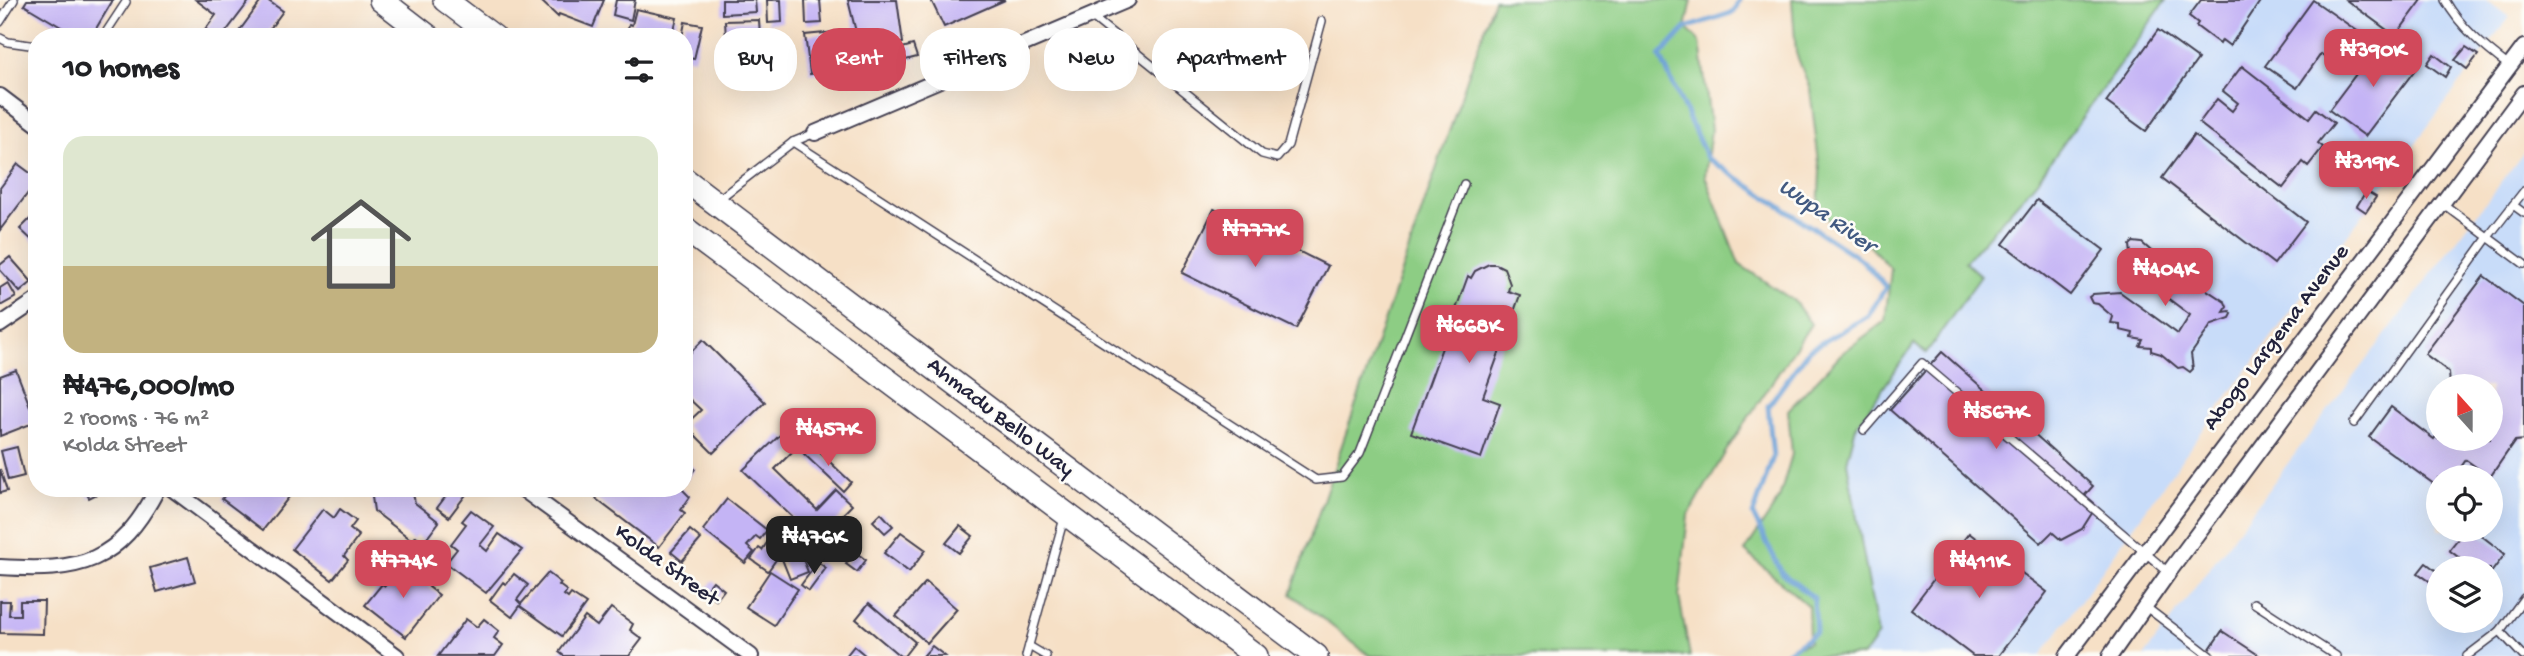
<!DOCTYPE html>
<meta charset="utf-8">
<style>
body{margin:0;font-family:"Gochi Hand",sans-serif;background:#f6f6f6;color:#202124;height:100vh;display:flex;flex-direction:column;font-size:26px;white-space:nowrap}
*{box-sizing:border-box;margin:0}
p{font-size:23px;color:#757577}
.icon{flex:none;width:38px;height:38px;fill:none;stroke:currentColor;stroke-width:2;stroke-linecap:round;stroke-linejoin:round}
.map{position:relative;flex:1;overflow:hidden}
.side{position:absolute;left:28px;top:28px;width:665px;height:469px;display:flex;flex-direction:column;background:#fff;border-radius:28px;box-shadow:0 7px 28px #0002}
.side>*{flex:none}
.top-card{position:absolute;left:714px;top:28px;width:665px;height:63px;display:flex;gap:14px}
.needle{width:46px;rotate:339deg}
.buttons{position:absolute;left:2426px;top:374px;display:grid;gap:14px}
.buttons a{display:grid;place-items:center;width:77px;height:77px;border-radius:50%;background:#fff;box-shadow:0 7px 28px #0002;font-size:35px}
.price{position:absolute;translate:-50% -60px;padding:0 16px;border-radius:14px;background:#d1495b;color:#fff;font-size:23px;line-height:46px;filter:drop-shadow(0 2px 4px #0008)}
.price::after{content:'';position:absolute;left:50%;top:42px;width:21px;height:16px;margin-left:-10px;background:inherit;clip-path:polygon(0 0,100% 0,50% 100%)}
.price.selected{background:#222;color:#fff}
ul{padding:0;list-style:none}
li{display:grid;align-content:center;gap:14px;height:371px;padding:0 35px}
li span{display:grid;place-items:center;height:217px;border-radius:21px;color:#555}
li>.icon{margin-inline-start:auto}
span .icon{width:126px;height:126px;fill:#fffc;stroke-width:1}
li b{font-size:30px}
h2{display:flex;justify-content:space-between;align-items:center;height:84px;padding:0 35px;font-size:30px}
.pill{padding:0 24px;border-radius:28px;background:#fff;box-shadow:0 7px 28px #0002;font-size:24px;line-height:63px}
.pill.selected{background:#d1495b;color:#fff}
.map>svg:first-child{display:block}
.built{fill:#c8dcf9;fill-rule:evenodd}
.green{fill:#8dcd84;stroke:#587860;stroke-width:2}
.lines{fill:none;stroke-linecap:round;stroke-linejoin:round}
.stream{stroke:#699fd6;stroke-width:5}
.building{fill:#c4b4f5}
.service-casing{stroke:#423e50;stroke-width:10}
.minor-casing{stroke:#423e50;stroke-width:18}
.primary-casing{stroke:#423e50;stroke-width:26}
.service{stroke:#fff;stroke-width:7}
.minor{stroke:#fff;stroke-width:14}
.primary{stroke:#fff;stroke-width:23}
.labels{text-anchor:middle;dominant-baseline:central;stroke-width:5;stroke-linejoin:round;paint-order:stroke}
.street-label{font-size:23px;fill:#22223b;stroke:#fdfcf7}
.water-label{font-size:24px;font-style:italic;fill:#425a81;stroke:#fdfcf7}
</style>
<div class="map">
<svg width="2524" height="656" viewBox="0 0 2524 656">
<rect width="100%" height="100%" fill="#fdfcf7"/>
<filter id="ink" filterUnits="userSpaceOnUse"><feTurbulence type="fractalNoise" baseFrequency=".0143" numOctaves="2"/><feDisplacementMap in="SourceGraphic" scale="14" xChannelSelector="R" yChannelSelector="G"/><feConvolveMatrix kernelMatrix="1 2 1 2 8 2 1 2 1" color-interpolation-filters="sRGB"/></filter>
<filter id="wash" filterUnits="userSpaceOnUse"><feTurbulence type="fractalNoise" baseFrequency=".00686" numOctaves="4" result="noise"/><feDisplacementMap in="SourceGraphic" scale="28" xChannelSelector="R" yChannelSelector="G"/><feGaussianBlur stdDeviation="1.57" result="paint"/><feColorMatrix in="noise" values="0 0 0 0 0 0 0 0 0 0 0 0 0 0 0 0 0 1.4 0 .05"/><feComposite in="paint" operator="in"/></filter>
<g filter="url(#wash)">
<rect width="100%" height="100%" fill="#f6e0c6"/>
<g class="built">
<polygon points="2166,0 2486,0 2509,17 2197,438 2041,656 1863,656 1878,635 1847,463 1856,427 1914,344 1926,353 1980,277 1965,263 2036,182"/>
<path d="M2524,152V656H2144L2288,463ZM2438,387H2490V439H2438ZM2438,478H2490V530H2438ZM2438,569H2490V621H2438Z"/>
</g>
<g class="green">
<polygon points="1494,0 1692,0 1686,28 1700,42 1711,130 1705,176 1739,264 1794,301 1811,324 1728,448 1688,516 1679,597 1690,656 1370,656 1291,594"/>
<polygon points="1792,0 2166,0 2036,182 1965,262 1981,276 1926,353 1914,344 1856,427 1847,462 1878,635 1863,656 1786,656 1787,651 1809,642 1808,606 1745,551 1779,499 1792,454 1788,410 1841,354 1885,321 1891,269 1857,232 1818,215 1820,171 1810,89 1796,53"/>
</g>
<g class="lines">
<polyline class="stream" points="1739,0 1734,12 1686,28 1660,56 1707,158 1863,261 1886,287 1868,316 1809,350 1768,406 1773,457 1753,515 1782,573 1814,598 1816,632 1781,656"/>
</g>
<g id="blocks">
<g class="building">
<polygon points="27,0 113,0 91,37 78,37 24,5"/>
<polygon points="196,0 250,0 222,37 200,37 216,15"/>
<polygon points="262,0 267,0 283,11 264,37 235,37"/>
<polygon points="540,0 604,0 593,27 559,14 558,17"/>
<polygon points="616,0 635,0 631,20 613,15"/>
<polygon points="722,0 755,0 756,12 722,14"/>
<polygon points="767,0 781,0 782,22 768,23"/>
<polygon points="805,0 820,0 822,23 806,24"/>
<polygon points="848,0 897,0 903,43 837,54 839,70 810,74 805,35 835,32 837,47 859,44"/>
<polygon points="931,0 1005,0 944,27"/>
<polygon points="2201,0 2261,0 2230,46 2222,40 2220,44 2196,26 2198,23 2189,16"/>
<polygon points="2313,0 2363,35 2356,45 2340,33 2330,46 2346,57 2340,67 2321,54 2297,88 2265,66"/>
<polygon points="2346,0 2422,0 2400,30 2403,38 2394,41 2391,33"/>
<polygon points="636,9 677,18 672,37 626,37 629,24 632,25"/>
<polygon points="759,20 760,36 726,38 725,21"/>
<polygon points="685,22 702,25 694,59 684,57 684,37 682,37"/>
<polygon points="2158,30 2198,59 2146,131 2106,102"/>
<polygon points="723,41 761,43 759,75 739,74 740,69 721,68"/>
<polygon points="2381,41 2417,67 2365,136 2329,110"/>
<polygon points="913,45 917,57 898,62 895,50"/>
<polygon points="2466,47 2478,55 2467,69 2455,60"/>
<polygon points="765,52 788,56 783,80 761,76"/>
<polygon points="2434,54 2451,67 2445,77 2427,64"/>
<polygon points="2242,66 2309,118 2316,109 2334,123 2318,143 2323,147 2308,166 2303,162 2283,188 2199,123 2217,99 2232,111 2238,103 2223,91"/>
<polygon points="2194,135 2306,222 2274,264 2162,178"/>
<polygon points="2399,150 2408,156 2399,171 2389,165"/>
<polygon points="18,164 37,178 37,181 0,230 0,188"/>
<polygon points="2366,191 2376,197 2366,212 2357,206"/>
<polygon points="2037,200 2104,250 2070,295 2003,244"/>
<polygon points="1214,209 1328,266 1296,329 1182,273"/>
<polygon points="37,212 37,245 20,229"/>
<polygon points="2133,242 2142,243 2157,256 2162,254 2168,264 2174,261 2178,270 2183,267 2188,279 2194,277 2200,287 2203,283 2207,290 2225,302 2227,307 2224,312 2230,311 2232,314 2230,318 2212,324 2191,354 2193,369 2190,372 2183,367 2178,368 2161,354 2151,351 2151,347 2140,346 2143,340 2132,338 2133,333 2120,330 2120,324 2111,323 2113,317 2098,304 2092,303 2089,297 2093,294 2120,292 2178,334 2190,315 2133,272 2130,245"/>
<polygon points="10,257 32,282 20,292 0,270 0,265"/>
<polygon points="1489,264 1496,264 1504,268 1510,284 1508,291 1520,295 1483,397 1500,403 1481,458 1411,433 1468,276 1471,278 1475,271"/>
<polygon points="2484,276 2524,306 2524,440 2515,441 2490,477 2466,460 2453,478 2438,478 2438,487 2369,437 2391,407 2434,439 2438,434 2438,439 2490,439 2490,387 2450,387 2449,372 2425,354"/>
<polygon points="8,283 16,297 0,306 0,288"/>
<polygon points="703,340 765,402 713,453 685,425 701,410 684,394 684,359"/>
<polygon points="1942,352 2093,486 2085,495 2094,503 2094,510 2082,529 2061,540 2052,532 2041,543 1890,410"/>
<polygon points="16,370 36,422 0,436 0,376"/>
<polygon points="781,434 796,448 775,469 817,510 836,490 852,505 817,541 743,470"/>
<polygon points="812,445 851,482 843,491 804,454"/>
<polygon points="17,447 24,476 8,480 1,451"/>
<polygon points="686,462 695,469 684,484 684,465"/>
<polygon points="0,469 7,491 0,493"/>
<polygon points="84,488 104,488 105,490 89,498"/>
<polygon points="230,488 296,488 263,530 222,499"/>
<polygon points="378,488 412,488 415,503 439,522 424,542 416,536 413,541 374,511 372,497"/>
<polygon points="452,488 471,488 449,517 437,508"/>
<polygon points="604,488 650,488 653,490 655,488 681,488 690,497 681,510 685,513 659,547 596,499"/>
<polygon points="727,499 767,530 760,539 756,536 747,546 754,552 745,563 703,530"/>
<polygon points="323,509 334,518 340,509 356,521 350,529 359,536 344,556 348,560 332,580 292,549"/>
<polygon points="471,510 494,527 480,545 487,551 499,534 522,550 486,593 446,563 457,549 451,544 466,524 462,521"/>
<polygon points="881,513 893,526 885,533 873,521"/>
<polygon points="960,526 973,536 959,553 946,543"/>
<polygon points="690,530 701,539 682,561 671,552"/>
<polygon points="2465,530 2474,530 2505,554 2490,574 2490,569 2474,569 2449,550"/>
<polygon points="775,531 789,541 768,571 751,559 759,548 762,550"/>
<polygon points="901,532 926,550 909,572 884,553"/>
<polygon points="1969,533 2047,592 1998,656 1973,656 1911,609"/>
<polygon points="798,547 808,572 790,579 780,554"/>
<polygon points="855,552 866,560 857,572 846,564"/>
<polygon points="188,557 195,581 157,592 150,568"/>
<polygon points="818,562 826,568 809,591 801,585"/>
<polygon points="2426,563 2438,572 2438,587 2418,573"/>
<polygon points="401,566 414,576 418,570 433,581 429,587 439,595 406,637 365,605 382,584 385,586"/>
<polygon points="770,571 798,589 774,625 746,607"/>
<polygon points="548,573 561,583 559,585 567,591 564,595 568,598 571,594 586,604 562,636 520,606 512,617 490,600 503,582 506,584 514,574 528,585 517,600 521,604"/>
<polygon points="713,581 724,590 716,600 705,591"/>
<polygon points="926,582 957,609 927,643 896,616"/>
<polygon points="0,601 10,601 9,615 20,615 20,601 44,601 43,634 0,633"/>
<polygon points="869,603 915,642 904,656 900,656 856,619"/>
<polygon points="611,608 633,624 630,630 642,639 629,656 564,656 559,652 585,617 597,626"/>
<polygon points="466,619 477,627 484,619 499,631 494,638 503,645 495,656 438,656"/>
<polygon points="2222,631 2260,656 2205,656"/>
<polygon points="854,646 866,656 846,656"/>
<polygon points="932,646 945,656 923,656"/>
</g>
</g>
</g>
<g filter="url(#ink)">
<use href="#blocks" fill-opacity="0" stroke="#423e50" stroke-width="2"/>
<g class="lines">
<g class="service-casing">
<g id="service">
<path d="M2445,0C2461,28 2484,47 2509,66"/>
<polyline points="1091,16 1262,154 1277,158 1288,145 1322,21"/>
<polyline points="0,22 14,0"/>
<polyline points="103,37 126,2"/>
<polyline points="0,38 8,42 37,46"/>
<polyline points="793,142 1316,480 1342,477 1360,453 1464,184"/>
<polyline points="719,199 793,142 815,133"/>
<polyline points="2442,203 2524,264"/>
<polyline points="2513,205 2524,213"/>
<polyline points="2354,423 2488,237 2524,191"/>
<polyline points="1864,430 1922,363 2168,572"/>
<polyline points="2254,603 2336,656"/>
<polyline points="2146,607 2210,656"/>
<polyline points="2500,631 2523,656"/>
<polyline points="1029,646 1046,656"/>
<polyline points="1026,656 1064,518"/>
<polyline points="2467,656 2500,631 2524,598"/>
</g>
</g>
<g class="minor-casing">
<g id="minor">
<polyline points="0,96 37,124"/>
<polyline points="815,133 1128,0"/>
<polyline points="0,325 37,300"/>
<polyline points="171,488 397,656"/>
<polyline points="521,488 751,656"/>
<path d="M0,567C81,572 118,564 158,488"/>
<polyline points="2067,656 2524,47"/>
<polyline points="2110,656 2169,572 2524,93"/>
</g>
</g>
<g class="primary-casing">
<g id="primary">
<polyline points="381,0 429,37"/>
<polyline points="445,0 494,37"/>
<polyline points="684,179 1316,656"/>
<polyline points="684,228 1256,656"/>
</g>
</g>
<use href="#service" class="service"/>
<use href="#minor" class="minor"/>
<use href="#primary" class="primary"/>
</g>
</g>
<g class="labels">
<g class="street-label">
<text transform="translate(2277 338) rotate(-53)">Abogo Largema Avenue</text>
<text transform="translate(1000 418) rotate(38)">Ahmadu Bello Way</text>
<text transform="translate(666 566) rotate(36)">Kolda Street</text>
</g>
<g class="water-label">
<text transform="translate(1826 217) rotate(35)">Wupa River</text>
</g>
</g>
</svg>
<div class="buttons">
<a><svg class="needle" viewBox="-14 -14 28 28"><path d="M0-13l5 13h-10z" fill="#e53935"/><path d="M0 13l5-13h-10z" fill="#757577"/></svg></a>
<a><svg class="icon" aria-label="locate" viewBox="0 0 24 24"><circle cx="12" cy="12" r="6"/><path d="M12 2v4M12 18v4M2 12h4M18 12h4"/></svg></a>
<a><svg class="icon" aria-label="layers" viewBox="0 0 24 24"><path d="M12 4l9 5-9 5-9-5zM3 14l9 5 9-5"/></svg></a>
</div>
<b class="price" style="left:2373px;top:89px">₦390K</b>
<b class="price" style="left:2366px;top:201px">₦319K</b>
<b class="price" style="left:1255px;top:269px">₦777K</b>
<b class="price" style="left:2165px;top:308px">₦404K</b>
<b class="price" style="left:1469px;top:365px">₦668K</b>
<b class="price" style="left:1996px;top:451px">₦567K</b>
<b class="price" style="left:828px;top:468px">₦457K</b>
<b class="price selected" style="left:814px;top:576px">₦476K</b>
<b class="price" style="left:403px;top:600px">₦774K</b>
<b class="price" style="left:1979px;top:600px">₦411K</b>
<div class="top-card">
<a class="pill">Buy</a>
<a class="pill selected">Rent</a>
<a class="pill">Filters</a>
<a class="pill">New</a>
<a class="pill">Apartment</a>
</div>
<section class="side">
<h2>10 homes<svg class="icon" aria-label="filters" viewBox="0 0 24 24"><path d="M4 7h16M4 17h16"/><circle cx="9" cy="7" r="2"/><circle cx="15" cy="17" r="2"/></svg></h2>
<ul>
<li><span style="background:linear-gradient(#dfe7d0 60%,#c2b280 0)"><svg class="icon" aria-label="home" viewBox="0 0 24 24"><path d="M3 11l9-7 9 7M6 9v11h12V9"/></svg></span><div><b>₦476,000/mo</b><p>2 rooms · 76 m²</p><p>Kolda Street</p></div></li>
</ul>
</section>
</div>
